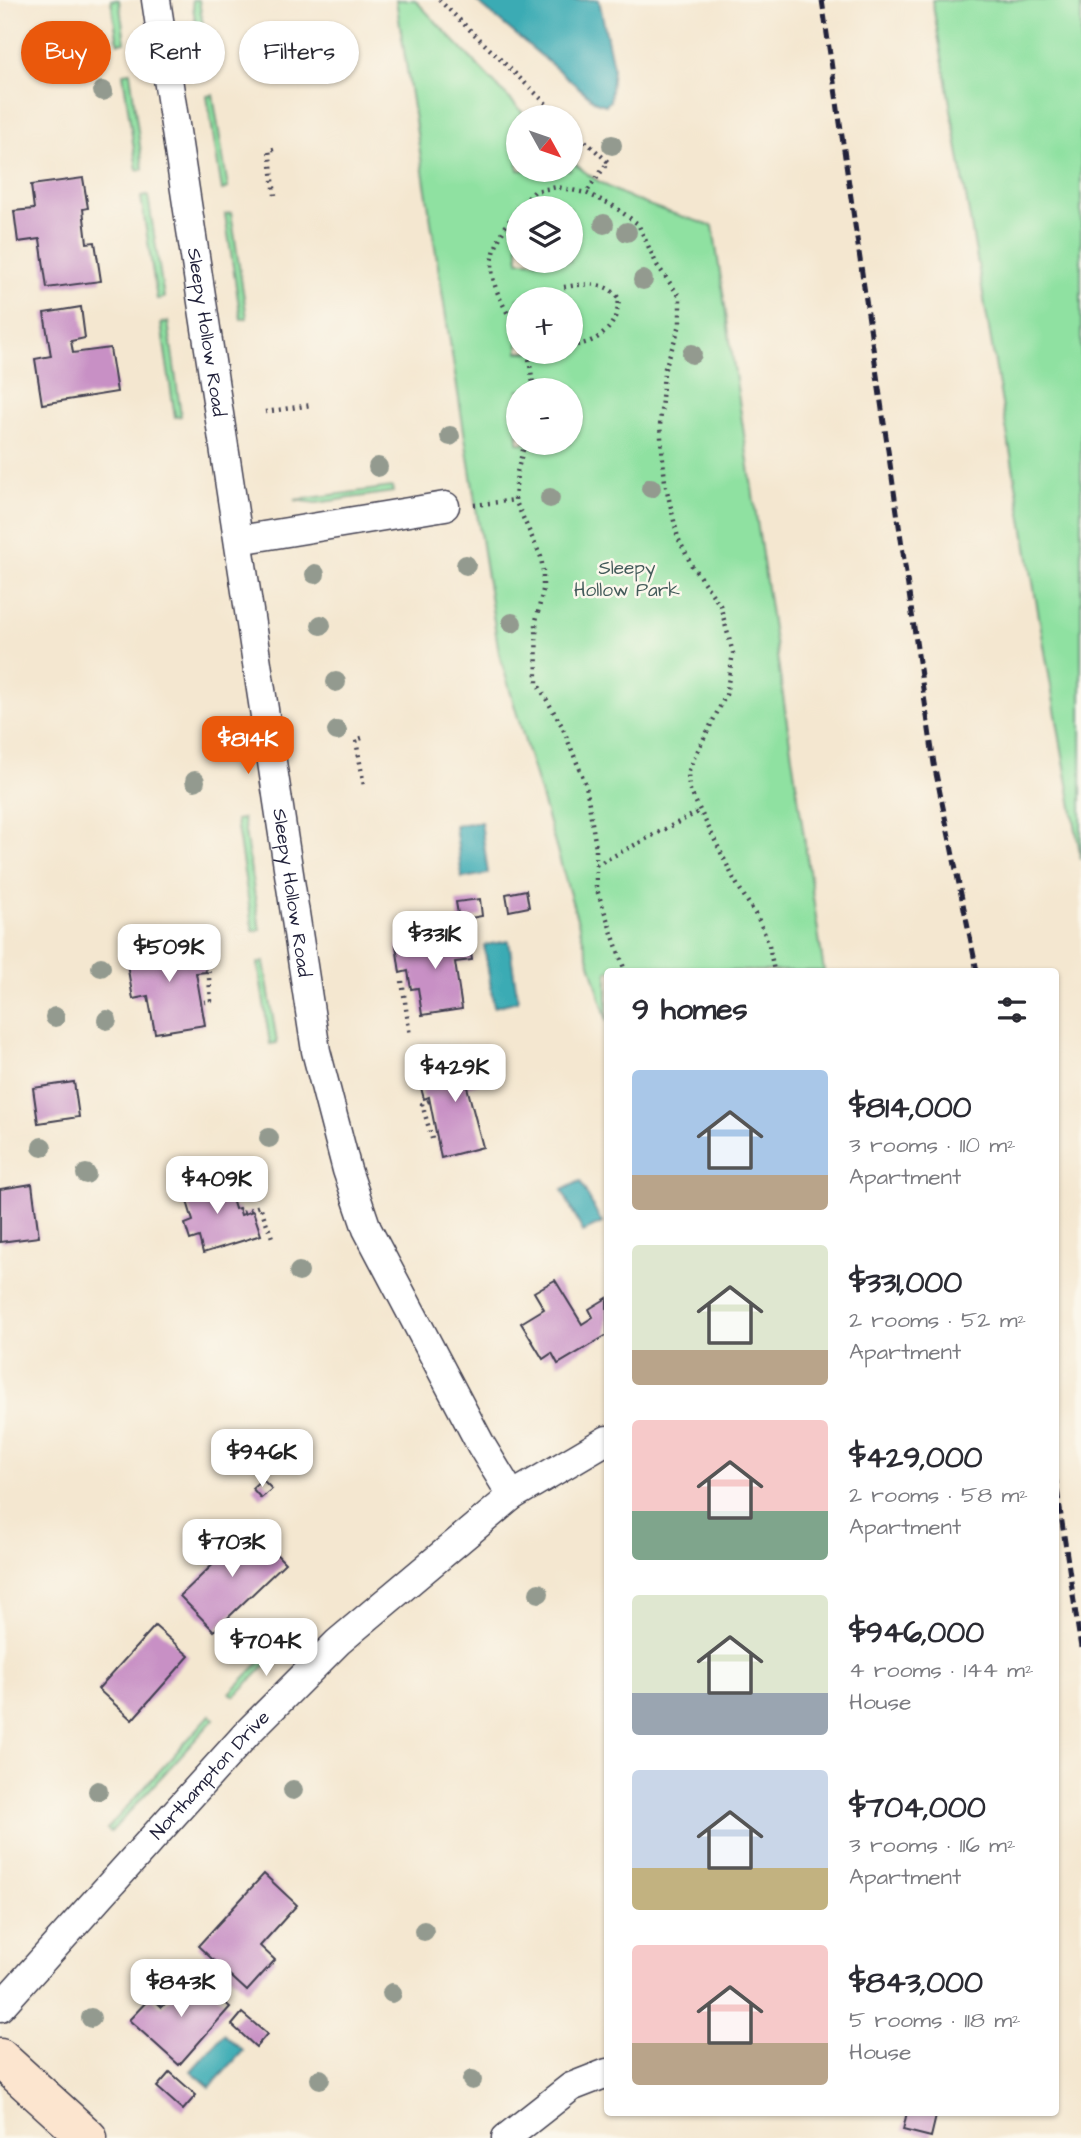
<!DOCTYPE html>
<meta charset="utf-8">
<style>
body{margin:0;font-family:"Architects Daughter",sans-serif;background:#f2f2f3;color:#2b2b33;height:100vh;display:flex;flex-direction:column;font-size:26px;white-space:nowrap}
*{box-sizing:border-box;margin:0}
p{font-size:23px;color:#7c7c81}
.icon{flex:none;width:38px;height:38px;fill:none;stroke:currentColor;stroke-width:2;stroke-linecap:round;stroke-linejoin:round}
.map{position:relative;flex:1;overflow:hidden}
.details{position:absolute;left:604px;top:968px;width:455px;height:1148px;display:flex;flex-direction:column;background:#fff;border-radius:7px;box-shadow:0 2px 5px #0004}
.details>*{flex:none}
.hud{position:absolute;left:21px;top:21px;width:478px;height:63px;display:flex;gap:14px}
.needle{width:46px;rotate:130deg}
.buttons{position:absolute;left:506px;top:105px;display:grid;gap:14px}
.buttons a{display:grid;place-items:center;width:77px;height:77px;border-radius:50%;background:#fff;box-shadow:0 2px 5px #0004;font-size:35px}
.price{position:absolute;translate:-50% -60px;padding:0 16px;border-radius:14px;background:#fff;color:#222;font-size:23px;line-height:46px;filter:drop-shadow(0 2px 4px #0008)}
.price::after{content:'';position:absolute;left:50%;top:42px;width:21px;height:16px;margin-left:-10px;background:inherit;clip-path:polygon(0 0,100% 0,50% 100%)}
.price.on{background:#ea580c;color:#fff}
ul{padding:0;list-style:none}
li{display:flex;align-items:center;gap:21px;height:175px;padding:0 28px}
li span{display:grid;place-items:center;flex:none;width:196px;height:140px;border-radius:7px;color:#555}
li>.icon{margin-inline-start:auto}
span .icon{width:84px;height:84px;fill:#fffc;stroke-width:1}
li b{font-size:30px}
h2{display:flex;justify-content:space-between;align-items:center;height:84px;padding:0 28px;font-size:30px}
.chip{padding:0 24px;border-radius:32px;background:#fff;box-shadow:0 2px 5px #0004;font-size:24px;line-height:63px}
.chip.on{background:#ea580c;color:#fff}
.map>svg:first-child{display:block}
.green{fill:#8fe1a1;stroke:#58826e;stroke-width:2;fill-rule:evenodd}
.water{fill:#3aabb4;stroke:#2e6678;stroke-width:2}
.building{fill:#c890c5}
.lines{fill:none;stroke-linecap:round;stroke-linejoin:round}
.street-casing{stroke:#424051;stroke-width:31}
.secondary-casing{stroke:#424051;stroke-width:41}
.path{stroke:#424051;stroke-width:4.5;stroke-dasharray:2 5;stroke-linecap:butt}
.street{stroke:#fff;stroke-width:28}
.secondary{stroke:#fce5cf;stroke-width:38}
.rail{stroke:#22223b;stroke-width:5;stroke-dasharray:10 5;stroke-linecap:butt}
.tree{fill:#939a8f}
.labels{text-anchor:middle;dominant-baseline:central;stroke-width:5;stroke-linejoin:round;paint-order:stroke}
.street-label{font-size:19px;fill:#22223b;stroke:#fbf7ec}
.park-label{font-size:19px;fill:#435b5a;stroke:#fbf7ec}
</style>
<div class="map">
<svg width="1081" height="2138" viewBox="0 0 1081 2138">
<rect width="100%" height="100%" fill="#fbf7ec"/>
<filter id="ink" filterUnits="userSpaceOnUse"><feTurbulence type="fractalNoise" baseFrequency=".0143" numOctaves="2"/><feDisplacementMap in="SourceGraphic" scale="14" xChannelSelector="R" yChannelSelector="G"/><feConvolveMatrix kernelMatrix="1 2 1 2 8 2 1 2 1" color-interpolation-filters="sRGB"/></filter>
<filter id="wash" filterUnits="userSpaceOnUse"><feTurbulence type="fractalNoise" baseFrequency=".00686" numOctaves="4" result="noise"/><feDisplacementMap in="SourceGraphic" scale="28" xChannelSelector="R" yChannelSelector="G"/><feGaussianBlur stdDeviation="1.57" result="paint"/><feColorMatrix in="noise" values="0 0 0 0 0 0 0 0 0 0 0 0 0 0 0 0 0 1.4 0 .05"/><feComposite in="paint" operator="in"/></filter>
<g filter="url(#wash)">
<rect width="100%" height="100%" fill="#f4e7d0"/>
<g class="green">
<polygon points="111,0 119,0 125,42 118,43"/>
<polygon points="192,0 199,0 210,71 203,71"/>
<path d="M396,0H415L527,117H518V170H570L571,160C606,195 667,212 713,226L824,971H607V1021L499,653ZM518,208H570V261H518ZM518,299H570V352H518ZM518,390H570V443H518Z"/>
<polygon points="932,0 1081,0 1081,859"/>
<polygon points="130,72 143,169 137,170 123,73"/>
<polygon points="213,95 228,188 222,190 207,96"/>
<polygon points="148,196 164,298 157,299 141,197"/>
<polygon points="231,213 247,318 241,319 225,214"/>
<polygon points="168,322 181,416 175,417 161,323"/>
<polygon points="392,487 393,492 316,503 295,500"/>
<polygon points="243,819 260,930 253,931 236,820"/>
<polygon points="264,962 277,1043 270,1044 258,963"/>
<polygon points="300,1621 304,1626 235,1696 230,1693"/>
<polygon points="210,1715 214,1719 111,1832 107,1829"/>
</g>
<g class="water">
<polygon points="475,0 599,0 613,67 610,101 606,105 596,102"/>
<polygon points="481,822 488,874 462,878 455,825"/>
<polygon points="509,941 518,1001 494,1007 484,945"/>
<polygon points="580,1181 602,1223 583,1232 562,1190"/>
<polygon points="224,2034 243,2051 210,2087 191,2071"/>
</g>
<g id="blocks">
<g class="building">
<polygon points="83,178 88,208 83,209 87,243 95,242 101,281 47,288 40,239 18,242 14,211 34,209 31,185"/>
<polygon points="81,307 85,338 71,341 73,353 110,348 117,392 42,404 35,359 51,356 44,313"/>
<polygon points="526,890 529,907 509,911 506,894"/>
<polygon points="480,899 482,916 459,920 456,902"/>
<polygon points="468,934 472,960 455,962 462,1009 422,1015 418,988 411,989 408,971 400,973 396,945"/>
<polygon points="200,940 206,972 196,973 205,1025 155,1033 148,996 133,999 125,952"/>
<polygon points="484,1055 491,1080 467,1087 483,1147 441,1158 429,1097 424,1099 417,1073"/>
<polygon points="74,1082 79,1117 38,1123 33,1088"/>
<polygon points="225,1175 235,1209 239,1208 241,1215 253,1211 261,1235 203,1253 199,1237 190,1240 185,1224 193,1221 183,1188"/>
<polygon points="32,1184 39,1237 0,1242 0,1189"/>
<polygon points="555,1280 582,1324 593,1317 589,1309 607,1298 607,1335 558,1364 552,1353 543,1359 521,1323 544,1309 534,1292"/>
<polygon points="262,1479 272,1489 261,1498 252,1488"/>
<polygon points="251,1528 285,1563 214,1631 180,1596"/>
<polygon points="155,1626 189,1656 132,1720 98,1689"/>
<polygon points="264,1874 297,1905 260,1946 275,1960 247,1991 198,1946"/>
<polygon points="193,1974 230,2007 179,2065 129,2020 151,1997 162,2007"/>
<polygon points="242,2013 267,2034 256,2047 232,2025"/>
<polygon points="170,2072 196,2095 183,2110 157,2087"/>
<polygon points="907,2112 937,2112 931,2137 903,2130"/>
</g>
</g>
</g>
<g filter="url(#ink)">
<use href="#blocks" fill-opacity="0" stroke="#424051" stroke-width="2"/>
<g class="lines">
<g class="street-casing">
<g id="street">
<path id="s1" d="M156,0L316,1051L347,1170L367,1229L481,1445L512,1496"/>
<polyline points="239,540 445,506"/>
<path id="s2" d="M0,2007L249,1731L338,1642L512,1496L607,1440"/>
<polyline points="506,2138 571,2087 607,2073"/>
</g>
</g>
<g class="secondary-casing">
<polyline id="secondary" points="0,2058 88,2138"/>
</g>
<g class="path">
<polyline points="439,0 560,117"/>
<polyline points="570,127 608,162 586,193"/>
<polyline points="274,149 269,150 275,195"/>
<polyline points="518,208 535,191 557,187 586,193 612,205 638,224 657,265 680,297 680,325 664,371 660,426 665,482 678,538 692,566 720,605 733,653 726,695 693,760 688,773 689,788 735,881 760,922 769,945 774,971"/>
<path d="M518,208C481,260 486,278 518,331"/>
<path d="M564,287C583,284 607,280 619,299C617,328 599,343 570,346"/>
<polyline points="528,352 534,390"/>
<polyline points="265,412 311,405"/>
<polyline points="525,443 517,472 515,500 541,557 543,571 543,590 536,621 537,683 562,726 586,785 596,848 596,887 625,971"/>
<polyline points="474,505 515,500"/>
<polyline points="362,738 356,740 364,786"/>
<polyline points="596,865 700,811"/>
<polyline points="402,981 410,1036"/>
<polyline points="204,1002 211,1001 207,955"/>
<polyline points="429,1101 422,1104 433,1142"/>
<polyline points="243,1212 260,1206 273,1240"/>
</g>
<use href="#street" class="street"/>
<use href="#secondary" class="secondary"/>
<g class="rail">
<polyline points="822,0 934,764 977,971"/>
<polyline points="1055,1476 1081,1648"/>
</g>
</g>
<g class="tree">
<circle cx="103" cy="91" r="10"/>
<circle cx="612" cy="145" r="10"/>
<circle cx="604" cy="224" r="10"/>
<circle cx="627" cy="232" r="10"/>
<circle cx="643" cy="280" r="10"/>
<circle cx="692" cy="354" r="10"/>
<circle cx="450" cy="436" r="10"/>
<circle cx="378" cy="467" r="10"/>
<circle cx="651" cy="488" r="10"/>
<circle cx="550" cy="498" r="10"/>
<circle cx="466" cy="565" r="10"/>
<circle cx="315" cy="574" r="10"/>
<circle cx="512" cy="623" r="10"/>
<circle cx="321" cy="625" r="10"/>
<circle cx="336" cy="682" r="10"/>
<circle cx="337" cy="731" r="10"/>
<circle cx="195" cy="781" r="10"/>
<circle cx="101" cy="967" r="10"/>
<circle cx="55" cy="1017" r="10"/>
<circle cx="107" cy="1020" r="10"/>
<circle cx="269" cy="1138" r="10"/>
<circle cx="42" cy="1147" r="10"/>
<circle cx="86" cy="1174" r="10"/>
<circle cx="299" cy="1272" r="10"/>
<circle cx="539" cy="1593" r="10"/>
<circle cx="293" cy="1790" r="10"/>
<circle cx="98" cy="1791" r="10"/>
<circle cx="424" cy="1931" r="10"/>
<circle cx="392" cy="1993" r="10"/>
<circle cx="91" cy="2018" r="10"/>
<circle cx="320" cy="2079" r="10"/>
<circle cx="472" cy="2080" r="10"/>
</g>
</g>
<g class="labels">
<g class="street-label">
<text stroke="none"><textPath href="#s1" startOffset="336">Sleepy Hollow Road</textPath></text>
<text stroke="none"><textPath href="#s1" startOffset="903">Sleepy Hollow Road</textPath></text>
<text stroke="none"><textPath href="#s2" startOffset="313">Northampton Drive</textPath></text>
</g>
<g class="park-label">
<text x="627" y="568">Sleepy<tspan x="627" dy="22">Hollow Park</tspan></text>
</g>
</g>
</svg>
<div class="buttons">
<a><svg class="needle" viewBox="-14 -14 28 28"><path d="M0-13l5 13h-10z" fill="#e53935"/><path d="M0 13l5-13h-10z" fill="#7c7c81"/></svg></a>
<a><svg class="icon" aria-label="layers" viewBox="0 0 24 24"><path d="M12 4l9 5-9 5-9-5zM3 14l9 5 9-5"/></svg></a>
<a>+</a>
<a>−</a>
</div>
<b class="price on" style="left:248px;top:776px">$814K</b>
<b class="price" style="left:435px;top:971px">$331K</b>
<b class="price" style="left:169px;top:984px">$509K</b>
<b class="price" style="left:455px;top:1104px">$429K</b>
<b class="price" style="left:217px;top:1216px">$409K</b>
<b class="price" style="left:262px;top:1489px">$946K</b>
<b class="price" style="left:232px;top:1579px">$703K</b>
<b class="price" style="left:266px;top:1678px">$704K</b>
<b class="price" style="left:181px;top:2019px">$843K</b>
<div class="hud">
<a class="chip on">Buy</a>
<a class="chip">Rent</a>
<a class="chip">Filters</a>
</div>
<section class="details">
<h2>9 homes<svg class="icon" aria-label="filters" viewBox="0 0 24 24"><path d="M4 7h16M4 17h16"/><circle cx="9" cy="7" r="2"/><circle cx="15" cy="17" r="2"/></svg></h2>
<ul>
<li><span style="background:linear-gradient(#a9c7e8 75%,#b9a48a 0)"><svg class="icon" aria-label="home" viewBox="0 0 24 24"><path d="M3 11l9-7 9 7M6 9v11h12V9"/></svg></span><div><b>$814,000</b><p>3 rooms · 110 m²</p><p>Apartment</p></div></li>
<li><span style="background:linear-gradient(#dfe7d0 75%,#b9a48a 0)"><svg class="icon" aria-label="home" viewBox="0 0 24 24"><path d="M3 11l9-7 9 7M6 9v11h12V9"/></svg></span><div><b>$331,000</b><p>2 rooms · 52 m²</p><p>Apartment</p></div></li>
<li><span style="background:linear-gradient(#f6c9c9 65%,#7fa58c 0)"><svg class="icon" aria-label="home" viewBox="0 0 24 24"><path d="M3 11l9-7 9 7M6 9v11h12V9"/></svg></span><div><b>$429,000</b><p>2 rooms · 58 m²</p><p>Apartment</p></div></li>
<li><span style="background:linear-gradient(#dfe7d0 70%,#9aa5b1 0)"><svg class="icon" aria-label="home" viewBox="0 0 24 24"><path d="M3 11l9-7 9 7M6 9v11h12V9"/></svg></span><div><b>$946,000</b><p>4 rooms · 144 m²</p><p>House</p></div></li>
<li><span style="background:linear-gradient(#c9d6e8 70%,#c2b280 0)"><svg class="icon" aria-label="home" viewBox="0 0 24 24"><path d="M3 11l9-7 9 7M6 9v11h12V9"/></svg></span><div><b>$704,000</b><p>3 rooms · 116 m²</p><p>Apartment</p></div></li>
<li><span style="background:linear-gradient(#f6c9c9 70%,#b9a48a 0)"><svg class="icon" aria-label="home" viewBox="0 0 24 24"><path d="M3 11l9-7 9 7M6 9v11h12V9"/></svg></span><div><b>$843,000</b><p>5 rooms · 118 m²</p><p>House</p></div></li>
</ul>
</section>
</div>
